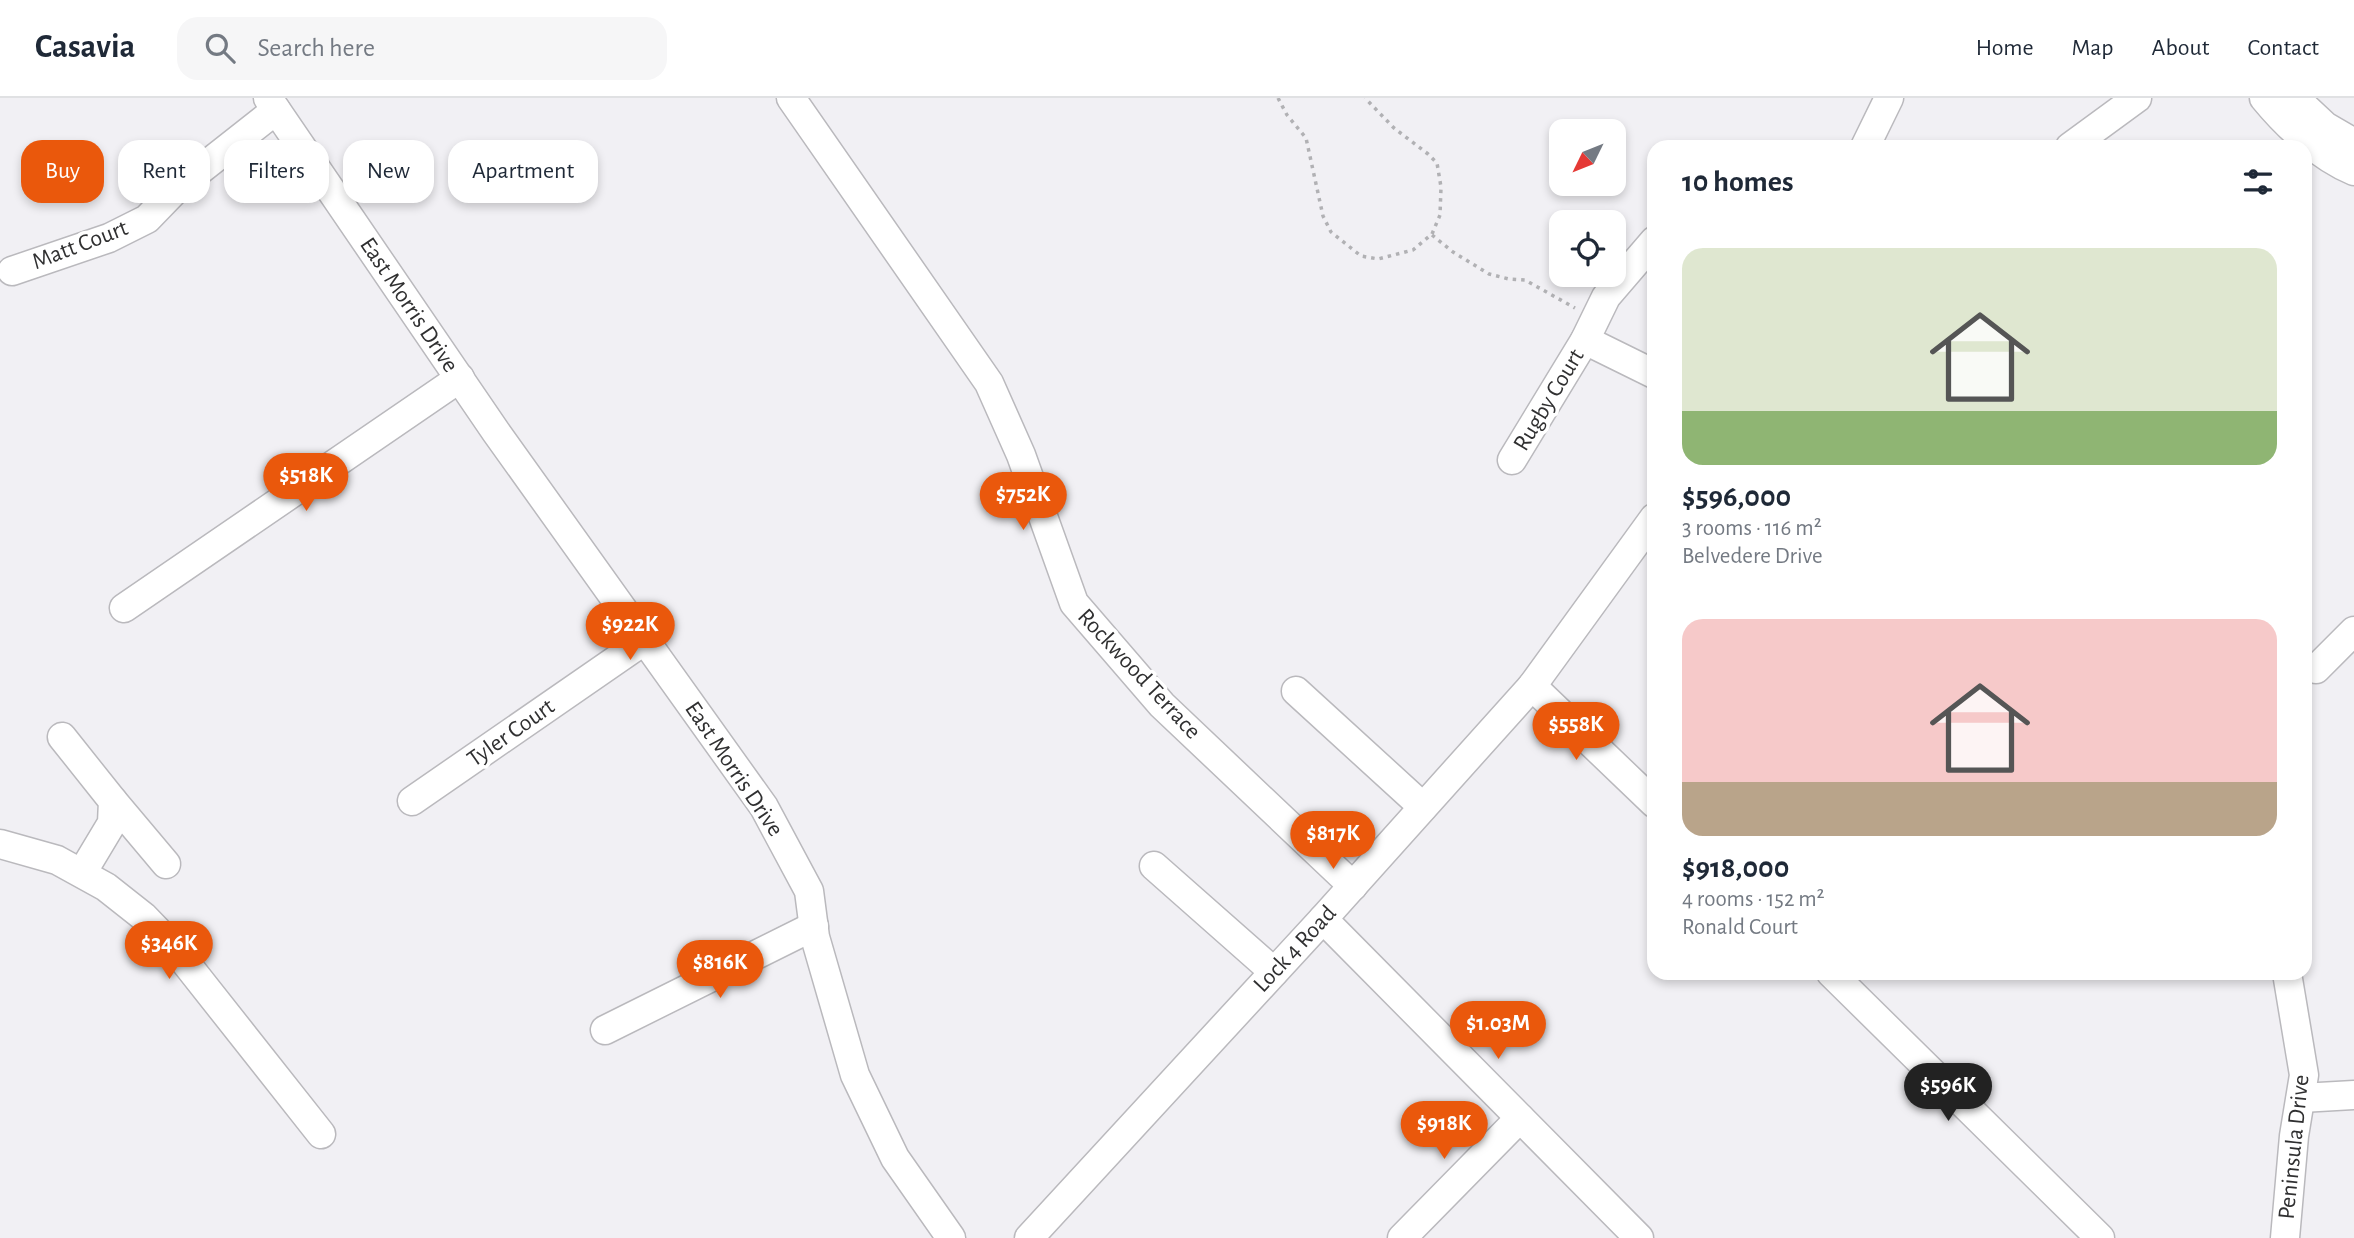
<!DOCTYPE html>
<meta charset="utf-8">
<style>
body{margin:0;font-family:"Alegreya Sans",sans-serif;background:#f6f6f7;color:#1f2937;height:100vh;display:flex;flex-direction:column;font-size:26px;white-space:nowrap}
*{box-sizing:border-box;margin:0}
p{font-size:23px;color:#747a83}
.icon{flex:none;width:38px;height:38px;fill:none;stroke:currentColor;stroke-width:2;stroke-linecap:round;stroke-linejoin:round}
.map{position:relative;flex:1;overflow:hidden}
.drawer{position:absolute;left:1647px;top:42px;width:665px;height:840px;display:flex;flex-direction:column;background:#fff;border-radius:21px;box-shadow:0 4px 10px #0003}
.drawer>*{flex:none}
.banner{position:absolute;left:21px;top:42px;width:665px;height:63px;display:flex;gap:14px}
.needle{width:46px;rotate:227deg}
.fabs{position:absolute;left:1549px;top:21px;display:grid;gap:14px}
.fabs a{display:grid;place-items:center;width:77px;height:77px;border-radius:14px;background:#fff;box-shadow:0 4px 10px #0003;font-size:35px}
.price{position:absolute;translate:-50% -60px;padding:0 16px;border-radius:24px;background:#ea580c;color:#fff;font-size:23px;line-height:46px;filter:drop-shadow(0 2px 4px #0008)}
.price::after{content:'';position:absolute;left:50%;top:42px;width:21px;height:16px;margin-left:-10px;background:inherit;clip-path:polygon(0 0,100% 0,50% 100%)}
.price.selected{background:#222;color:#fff}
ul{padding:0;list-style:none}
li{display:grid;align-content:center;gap:14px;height:371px;padding:0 35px}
li span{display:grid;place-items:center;height:217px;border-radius:21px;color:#555}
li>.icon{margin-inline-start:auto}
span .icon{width:126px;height:126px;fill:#fffc;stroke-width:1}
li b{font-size:30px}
h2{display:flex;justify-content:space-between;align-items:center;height:84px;padding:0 35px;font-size:30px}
.tag{padding:0 24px;border-radius:21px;background:#fff;box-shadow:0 4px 10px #0003;font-size:24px;line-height:63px}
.tag.selected{background:#ea580c;color:#fff}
header{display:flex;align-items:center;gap:42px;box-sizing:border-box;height:98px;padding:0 35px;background:#fff;border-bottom:2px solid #e0e1e3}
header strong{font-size:33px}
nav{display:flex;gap:38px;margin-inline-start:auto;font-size:24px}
.search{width:490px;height:63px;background:#f6f6f7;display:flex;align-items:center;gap:18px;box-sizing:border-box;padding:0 24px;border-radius:21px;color:#747a83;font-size:26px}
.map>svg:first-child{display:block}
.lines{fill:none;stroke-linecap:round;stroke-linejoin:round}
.minor-casing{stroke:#bab9bd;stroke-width:31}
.path{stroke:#b1b1b4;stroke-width:3.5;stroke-dasharray:3.5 5;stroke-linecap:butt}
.minor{stroke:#fff;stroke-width:28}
.labels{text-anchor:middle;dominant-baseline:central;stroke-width:7;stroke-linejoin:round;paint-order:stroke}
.street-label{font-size:24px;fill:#303031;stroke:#fff}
</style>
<header>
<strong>Casavia</strong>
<div class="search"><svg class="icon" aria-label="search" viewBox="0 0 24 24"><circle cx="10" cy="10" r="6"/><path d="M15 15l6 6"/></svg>Search here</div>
<nav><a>Home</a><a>Map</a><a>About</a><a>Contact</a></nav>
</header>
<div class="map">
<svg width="2354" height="1140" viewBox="0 0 2354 1140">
<rect width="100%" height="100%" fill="#f1f0f4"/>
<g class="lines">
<g class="minor-casing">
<g id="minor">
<polyline points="268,0 496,334 764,709 809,793 815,839 855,977 895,1060 951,1140"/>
<polyline points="791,0 989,285 1021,357 1074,505 1162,607 1353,788"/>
<path d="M2264,0C2287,28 2320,59 2354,73"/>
<polyline points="2295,0 2325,28 2354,45"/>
<polyline points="1865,49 1889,0"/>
<polyline points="2070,49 2137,0"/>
<polyline points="12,173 109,140 147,121 177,90 276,12"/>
<polyline points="1585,242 1654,276"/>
<polyline points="1512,362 1585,242 1606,199 1654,143"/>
<polyline points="124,510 460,280"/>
<polyline points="2316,571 2354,533"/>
<polyline points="1532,588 1654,705"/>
<polyline points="1296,593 1423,709"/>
<polyline points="62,639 113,703 112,725 82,775"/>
<polyline points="113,703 166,766"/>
<polyline points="412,703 645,542"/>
<polyline points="0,746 57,762 106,789 144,819 174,850 321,1036"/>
<polyline points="1154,768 1274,874"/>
<polyline points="1323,821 1639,1140"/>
<polyline points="1831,875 2100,1140"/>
<polyline points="605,932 814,828"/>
<polyline points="2301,1000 2354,997"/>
<polyline points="1029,1140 1323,821 1532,588 1654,420"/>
<polyline points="1402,1140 1520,1020"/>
<polyline points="2285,1140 2294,1038 2304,977 2287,875"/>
</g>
</g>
<g class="path">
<polyline points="1278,0 1287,17 1306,40 1323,118 1331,134 1361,158 1378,161 1413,152 1432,136 1440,117 1441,89 1437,65 1428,56 1394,30 1365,0"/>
<polyline points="1432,137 1453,154 1489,176 1509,181 1525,182 1575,210"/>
</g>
<use href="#minor" class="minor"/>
</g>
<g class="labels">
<g class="street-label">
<text transform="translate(80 147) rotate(-21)">Matt Court</text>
<text transform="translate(409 207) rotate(56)">East Morris Drive</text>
<text transform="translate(1549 302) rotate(-59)">Rugby Court</text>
<text transform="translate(1139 576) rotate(47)">Rockwood Terrace</text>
<text transform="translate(511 635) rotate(-35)">Tyler Court</text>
<text transform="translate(734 671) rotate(56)">East Morris Drive</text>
<text transform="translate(1295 851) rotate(-47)">Lock 4 Road</text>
<text transform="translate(2294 1049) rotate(-84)">Peninsula Drive</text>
</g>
</g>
</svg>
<div class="fabs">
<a><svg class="needle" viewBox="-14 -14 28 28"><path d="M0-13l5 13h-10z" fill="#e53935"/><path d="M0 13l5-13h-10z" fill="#747a83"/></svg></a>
<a><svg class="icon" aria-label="locate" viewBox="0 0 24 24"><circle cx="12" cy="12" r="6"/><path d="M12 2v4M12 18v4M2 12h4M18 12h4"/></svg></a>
</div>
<b class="price" style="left:306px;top:415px">$518K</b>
<b class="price" style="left:1023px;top:434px">$752K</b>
<b class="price" style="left:630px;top:564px">$922K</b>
<b class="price" style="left:1576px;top:664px">$558K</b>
<b class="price" style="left:1333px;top:773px">$817K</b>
<b class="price" style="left:169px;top:883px">$346K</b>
<b class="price" style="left:720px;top:902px">$816K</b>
<b class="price" style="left:1498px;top:963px">$1.03M</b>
<b class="price selected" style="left:1948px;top:1025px">$596K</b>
<b class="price" style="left:1444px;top:1063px">$918K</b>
<div class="banner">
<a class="tag selected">Buy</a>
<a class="tag">Rent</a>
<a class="tag">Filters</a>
<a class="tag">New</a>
<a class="tag">Apartment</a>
</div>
<section class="drawer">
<h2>10 homes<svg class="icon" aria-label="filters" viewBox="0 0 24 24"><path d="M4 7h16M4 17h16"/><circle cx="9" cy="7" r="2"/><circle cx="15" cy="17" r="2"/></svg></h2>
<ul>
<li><span style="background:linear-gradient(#dfe7d0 75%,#8fb573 0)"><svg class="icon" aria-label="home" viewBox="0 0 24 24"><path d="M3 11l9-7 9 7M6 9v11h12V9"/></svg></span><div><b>$596,000</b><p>3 rooms · 116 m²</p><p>Belvedere Drive</p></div></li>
<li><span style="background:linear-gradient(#f6c9c9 75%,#b9a48a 0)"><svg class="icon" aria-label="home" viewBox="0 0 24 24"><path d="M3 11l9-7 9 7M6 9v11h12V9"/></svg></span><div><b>$918,000</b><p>4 rooms · 152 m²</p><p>Ronald Court</p></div></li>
</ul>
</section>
</div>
